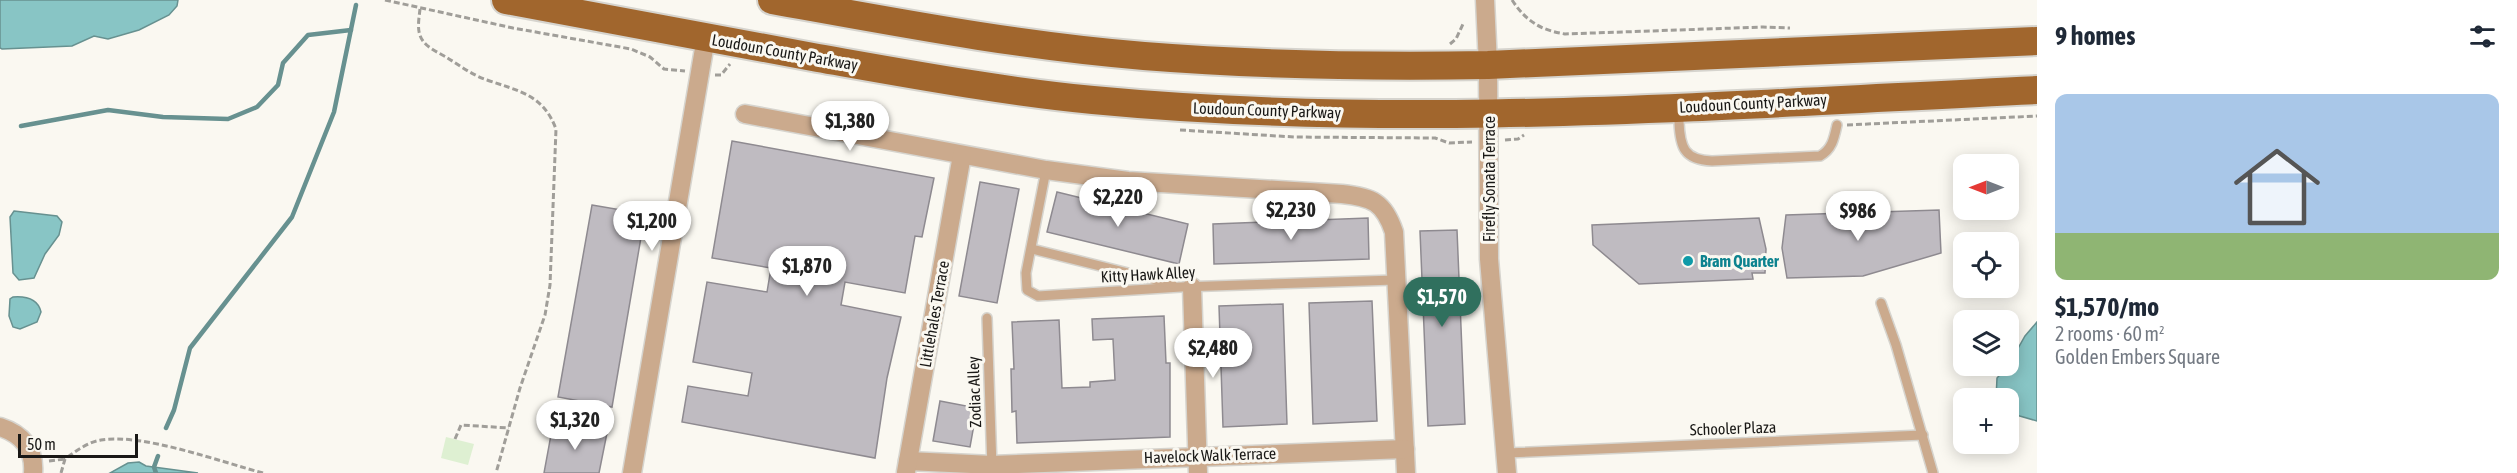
<!DOCTYPE html>
<meta charset="utf-8">
<style>
body{margin:0;font-family:"Asap Condensed",sans-serif;background:#f2f2f3;color:#1f2937;height:100vh;display:flex;flex-direction:column;font-size:22px;white-space:nowrap}
*{box-sizing:border-box;margin:0}
p{font-size:20px;color:#747a83}
.icon{flex:none;width:33px;height:33px;fill:none;stroke:currentColor;stroke-width:2;stroke-linecap:round;stroke-linejoin:round}
.map{position:relative;flex:1;overflow:hidden}
.drawer{display:flex;flex-direction:column;background:#fff;width:480px}
.drawer>*{flex:none}
.needle{width:39px;rotate:270deg}
.controls{position:absolute;left:1953px;top:154px;display:grid;gap:12px}
.controls a{display:grid;place-items:center;width:66px;height:66px;border-radius:12px;background:#fff;box-shadow:0 3px 15px #0003;font-size:30px}
.scale{position:absolute;left:18px;bottom:15px;width:120px;box-sizing:border-box;padding-left:6px;border:3px solid #191816;border-top:0;font-size:16px;line-height:21px;white-space:nowrap;color:#191816;-webkit-text-stroke:4px #faf8f1;paint-order:stroke}
.price{position:absolute;translate:-50% -51px;padding:0 14px;border-radius:21px;background:#fff;color:#222;font-size:20px;line-height:39px;filter:drop-shadow(0 2px 3px #0008)}
.price::after{content:'';position:absolute;left:50%;top:36px;width:18px;height:14px;margin-left:-9px;background:inherit;clip-path:polygon(0 0,100% 0,50% 100%)}
.price.current{background:#30705e;color:#fff}
ul{padding:0;list-style:none}
li{display:grid;align-content:center;gap:12px;height:318px;padding:0 18px}
li+li{border-top:2px solid #e0e1e3}
li span{display:grid;place-items:center;height:186px;border-radius:12px;color:#555}
li>.icon{margin-inline-start:auto}
span .icon{width:108px;height:108px;fill:#fffc;stroke-width:1}
li b{font-size:26px}
h2{display:flex;justify-content:space-between;align-items:center;height:72px;padding:0 18px;font-size:26px}
main{display:flex;flex:1;min-height:0}
.map>svg:first-child{display:block}
.green{fill:#def0d2}
.water{fill:#88c5c5;stroke:#679190;stroke-width:1.5}
.lines{fill:none;stroke-linecap:round;stroke-linejoin:round}
.stream{stroke:#679190;stroke-width:4.5}
.building{fill:#bfbbc1;stroke:#8e8a90;stroke-width:1.5}
.service-casing{stroke:#d6d4ce;stroke-width:12}
.minor-casing{stroke:#d6d4ce;stroke-width:21}
.primary-casing{stroke:#d6d4ce;stroke-width:32}
.path{stroke:#a09e99;stroke-width:3;stroke-dasharray:6 3;stroke-linecap:butt}
.service{stroke:#cbaa8d;stroke-width:9}
.minor{stroke:#cbaa8d;stroke-width:18}
.primary{stroke:#a1662d;stroke-width:28}
.culture-dot{fill:#0f9aa8;stroke:#faf8f1;stroke-width:2}
.labels{text-anchor:middle;dominant-baseline:central;stroke-width:6;stroke-linejoin:round;paint-order:stroke}
.street-label{font-size:16px;fill:#191816;stroke:#faf8f1}
.culture-label{font-size:16px;font-weight:bold;fill:#0d838f;stroke:#faf8f1;text-anchor:start}
</style>
<main>
<div class="map">
<svg width="2037" height="473" viewBox="0 0 2037 473">
<rect width="100%" height="100%" fill="#faf8f1"/>
<polygon class="green" points="446,437 474,444 468,465 441,458"/>
<g class="water">
<polygon points="0,0 178,0 177,6 169,15 139,30 108,39 94,36 72,46 2,49 0,48"/>
<polygon points="14,211 57,216 62,222 59,235 45,254 34,278 19,280 13,273 10,217"/>
<path d="M13,297C26,296 38,299 41,312L37,322L20,329L13,327L9,316L10,299Z"/>
<polygon points="2037,322 2037,421 2009,413 2008,399 1996,399 1997,378 2008,366 2025,336"/>
<polygon points="139,462 146,466 198,473 110,473 128,463"/>
</g>
<g class="lines">
<g class="stream">
<polyline points="21,126 108,110 163,117 228,119 257,107 278,85 283,63 308,35 351,30"/>
<polyline points="166,428 174,410 190,348 292,217 334,112 356,5"/>
<polyline points="156,473 154,467 158,456"/>
</g>
</g>
<g class="building">
<polygon points="732,141 934,178 922,237 915,236 905,293 845,282 841,305 901,317 887,378 875,458 682,422 688,386 748,396 752,373 693,362 707,282 767,292 771,268 712,258"/>
<polygon points="980,182 1019,189 997,303 959,296"/>
<polygon points="1057,192 1188,224 1179,264 1047,232"/>
<polygon points="592,205 645,214 612,407 558,397"/>
<polygon points="1939,210 1941,253 1863,276 1787,278 1782,248 1786,215"/>
<polygon points="1368,218 1369,259 1214,264 1213,224"/>
<polygon points="1759,218 1766,249 1765,273 1752,273 1753,279 1639,284 1593,245 1592,225"/>
<polygon points="1457,230 1465,424 1428,426 1420,231"/>
<polygon points="1372,301 1377,421 1313,424 1309,303"/>
<polygon points="1283,304 1287,424 1223,427 1219,306"/>
<polygon points="1164,316 1166,363 1170,363 1170,437 1017,443 1016,411 1012,412 1011,369 1014,369 1012,322 1059,320 1062,388 1090,387 1090,382 1115,380 1113,339 1093,340 1092,319"/>
<polygon points="940,401 977,408 970,447 933,441"/>
<polygon points="553,424 607,433 599,473 544,473"/>
</g>
<g class="lines">
<g class="service-casing">
<g id="service">
<path d="M1679,122C1680,147 1684,160 1712,161L1820,156C1832,149 1834,139 1837,125"/>
<polyline points="1046,170 1026,273 1027,290 1038,296 1181,287 1395,280"/>
<polyline points="1032,249 1172,284"/>
<polyline points="1881,303 1896,345 1933,473"/>
<polyline points="987,318 992,468"/>
<polyline points="1506,453 1923,435"/>
</g>
</g>
<g class="minor-casing">
<g id="minor">
<polyline points="1485,0 1488,65 1489,259 1507,473"/>
<path d="M745,114L1046,170L1128,181L1342,194C1372,197 1384,202 1394,232L1406,473"/>
<polyline points="1192,287 1198,473"/>
<path d="M0,427C22,434 35,449 33,473"/>
<polyline points="908,461 992,465 1405,449"/>
<polyline points="906,472 962,155"/>
<polyline points="632,473 706,37"/>
</g>
</g>
<g class="primary-casing">
<g id="primary">
<path d="M506,0C610,19 714,39 818,58C909,74 1001,91 1093,100C1407,130 1723,105 2037,90"/>
<path d="M772,0C895,22 1019,46 1144,56C1258,65 1373,67 1488,65L2037,41"/>
</g>
</g>
<g class="path">
<polyline points="385,0 513,28 631,49 650,57 664,69 685,71"/>
<path d="M1512,0C1526,21 1540,30 1565,34L1763,27L1790,28"/>
<path d="M420,9C419,19 416,32 423,41C428,48 439,53 446,57C459,65 472,75 487,80C518,91 543,94 556,129L550,285L545,315L520,388L496,473"/>
<polyline points="1450,44 1456,39 1463,24"/>
<polyline points="715,75 721,75 730,64"/>
<polyline points="1847,125 2037,116"/>
<polyline points="1180,130 1294,137 1435,138 1449,143 1472,142"/>
<polyline points="1505,140 1518,139 1524,135"/>
<polyline points="455,439 461,425 509,428"/>
<polyline points="49,461 65,459"/>
<path d="M61,473L65,459C76,451 88,442 101,440C143,433 221,462 263,473"/>
</g>
<use href="#service" class="service"/>
<use href="#minor" class="minor"/>
<use href="#primary" class="primary"/>
</g>
<circle class="culture-dot" cx="1688" cy="261" r="6"/>
<g class="labels">
<g class="street-label">
<text transform="translate(785 52) rotate(10)">Loudoun County Parkway</text>
<text transform="translate(1753 103) rotate(-3)">Loudoun County Parkway</text>
<text transform="translate(1267 110) rotate(2)">Loudoun County Parkway</text>
<text transform="translate(1489 179) rotate(-90)">Firefly Sonata Terrace</text>
<text transform="translate(1148 274) rotate(-3)">Kitty Hawk Alley</text>
<text transform="translate(934 314) rotate(-80)">Littlehales Terrace</text>
<text transform="translate(974 392) rotate(-92)">Zodiac Alley</text>
<text transform="translate(1733 428) rotate(-2)">Schooler Plaza</text>
<text transform="translate(1210 455) rotate(-2)">Havelock Walk Terrace</text>
</g>
<g class="culture-label">
<text x="1700" y="261">Bram Quarter</text>
</g>
</g>
</svg>
<div class="controls">
<a><svg class="needle" viewBox="-14 -14 28 28"><path d="M0-13l5 13h-10z" fill="#e53935"/><path d="M0 13l5-13h-10z" fill="#747a83"/></svg></a>
<a><svg class="icon" aria-label="locate" viewBox="0 0 24 24"><circle cx="12" cy="12" r="6"/><path d="M12 2v4M12 18v4M2 12h4M18 12h4"/></svg></a>
<a><svg class="icon" aria-label="layers" viewBox="0 0 24 24"><path d="M12 4l9 5-9 5-9-5zM3 14l9 5 9-5"/></svg></a>
<a>+</a>
</div>
<div class="scale">50 m</div>
<b class="price" style="left:850px;top:152px">$1,380</b>
<b class="price" style="left:1118px;top:228px">$2,220</b>
<b class="price" style="left:1291px;top:241px">$2,230</b>
<b class="price" style="left:1858px;top:242px">$986</b>
<b class="price" style="left:652px;top:252px">$1,200</b>
<b class="price" style="left:807px;top:297px">$1,870</b>
<b class="price current" style="left:1442px;top:328px">$1,570</b>
<b class="price" style="left:1213px;top:379px">$2,480</b>
<b class="price" style="left:575px;top:451px">$1,320</b>
</div>
<section class="drawer">
<h2>9 homes<svg class="icon" aria-label="filters" viewBox="0 0 24 24"><path d="M4 7h16M4 17h16"/><circle cx="9" cy="7" r="2"/><circle cx="15" cy="17" r="2"/></svg></h2>
<ul>
<li><span style="background:linear-gradient(#a9c7e8 75%,#8fb573 0)"><svg class="icon" aria-label="home" viewBox="0 0 24 24"><path d="M3 11l9-7 9 7M6 9v11h12V9"/></svg></span><div><b>$1,570/mo</b><p>2 rooms · 60 m²</p><p>Golden Embers Square</p></div></li>
</ul>
</section>
</main>
